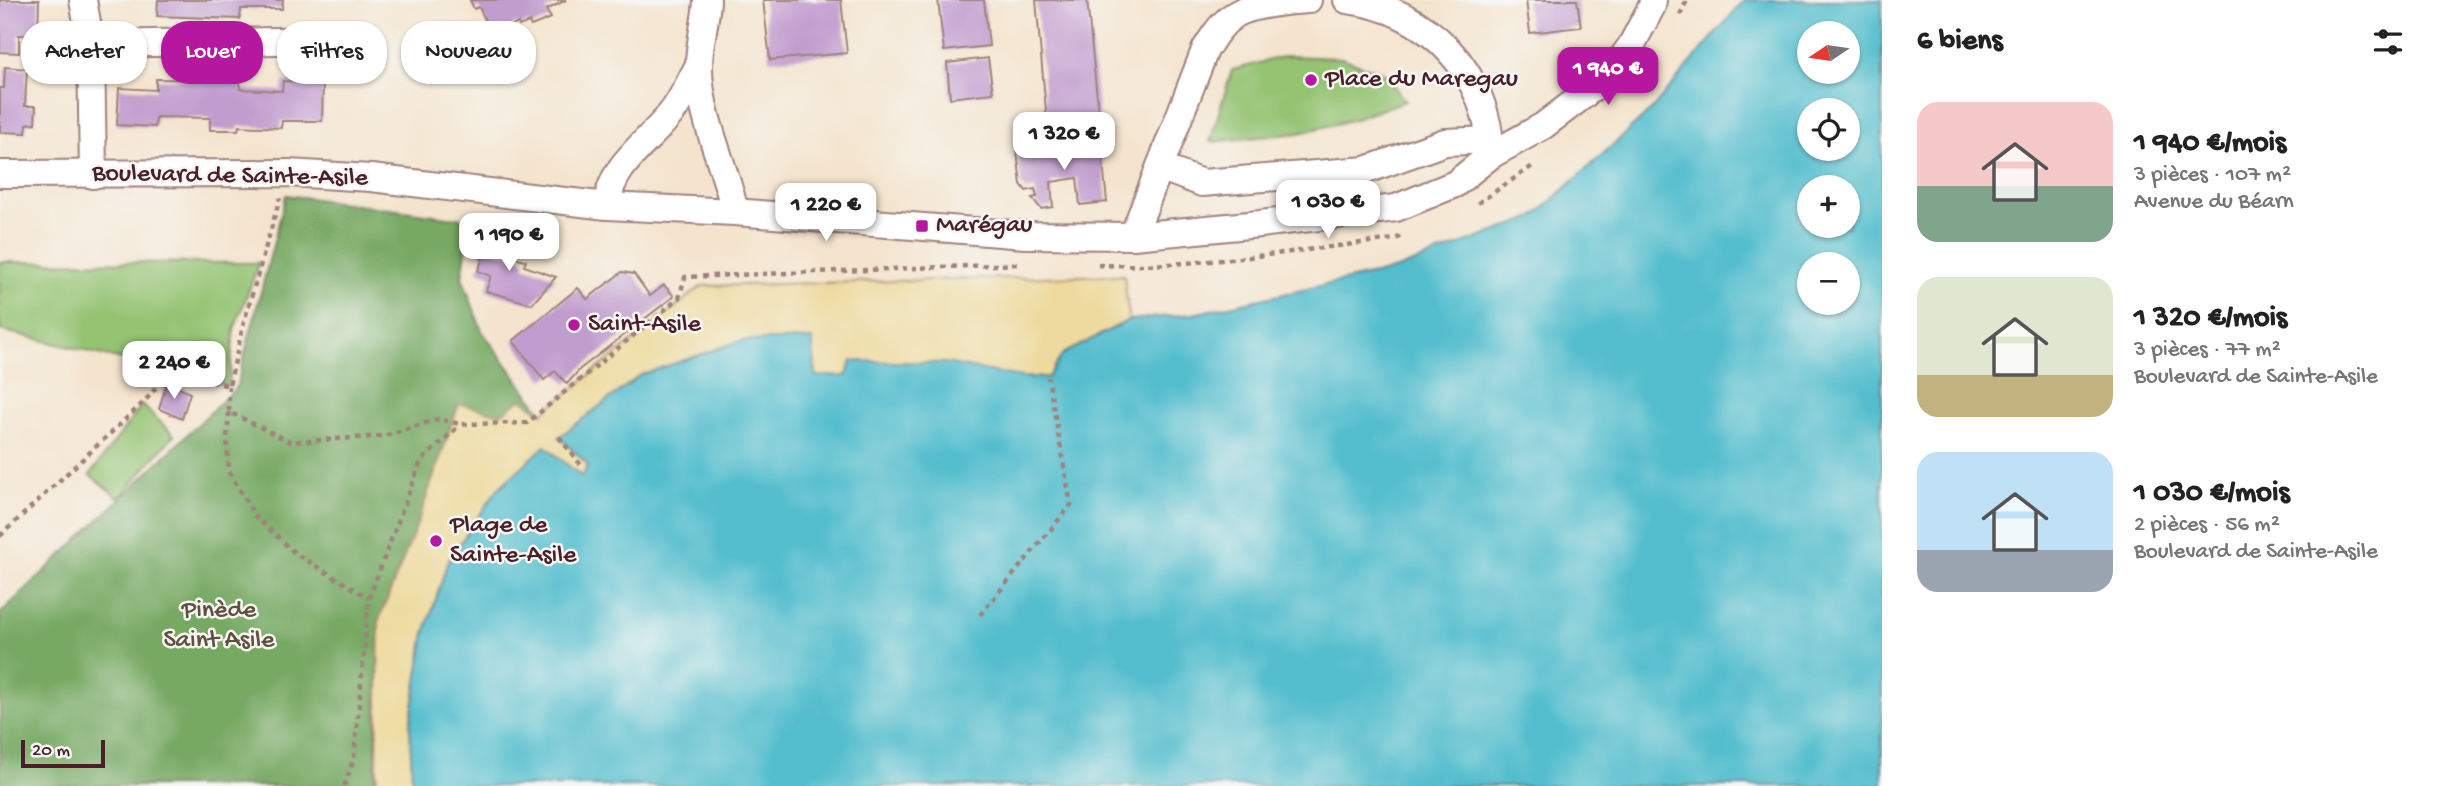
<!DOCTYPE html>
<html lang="fr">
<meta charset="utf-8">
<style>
body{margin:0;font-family:"Gochi Hand",sans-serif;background:#f2f2f2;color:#222;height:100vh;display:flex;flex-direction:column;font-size:26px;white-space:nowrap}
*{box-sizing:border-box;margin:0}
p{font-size:23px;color:#767676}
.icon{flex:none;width:38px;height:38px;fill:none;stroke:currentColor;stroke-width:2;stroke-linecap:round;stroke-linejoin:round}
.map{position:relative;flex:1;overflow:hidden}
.side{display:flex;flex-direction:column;background:#fff;width:560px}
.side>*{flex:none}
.guide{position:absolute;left:21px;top:21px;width:665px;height:63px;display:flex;gap:14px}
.needle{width:46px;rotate:257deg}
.controls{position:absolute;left:1797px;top:21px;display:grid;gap:14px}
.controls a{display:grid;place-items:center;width:63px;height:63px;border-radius:50%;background:#fff;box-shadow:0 2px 5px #0004;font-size:35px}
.scale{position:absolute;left:21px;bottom:18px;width:84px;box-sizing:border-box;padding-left:7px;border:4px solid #4a1f2b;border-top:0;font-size:19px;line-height:24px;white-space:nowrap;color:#4a1f2b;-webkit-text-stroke:5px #f6f6f2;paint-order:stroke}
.price{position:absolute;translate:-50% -60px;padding:0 16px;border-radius:14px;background:#fff;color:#222;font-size:23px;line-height:46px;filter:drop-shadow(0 2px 4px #0008)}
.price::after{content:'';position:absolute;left:50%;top:42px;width:21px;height:16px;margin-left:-10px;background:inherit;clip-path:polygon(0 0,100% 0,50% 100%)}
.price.selected{background:#b5179e;color:#fff}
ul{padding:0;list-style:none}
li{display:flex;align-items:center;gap:21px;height:175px;padding:0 35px}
li span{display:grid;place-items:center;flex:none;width:196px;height:140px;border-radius:21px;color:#555}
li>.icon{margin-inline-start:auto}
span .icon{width:84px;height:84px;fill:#fffc;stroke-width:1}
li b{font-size:30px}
h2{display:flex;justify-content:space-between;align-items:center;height:84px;padding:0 35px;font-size:30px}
.chip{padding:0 24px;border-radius:28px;background:#fff;box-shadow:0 2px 5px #0004;font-size:24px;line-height:63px}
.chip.selected{background:#b5179e;color:#fff}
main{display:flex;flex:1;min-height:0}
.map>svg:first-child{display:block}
.green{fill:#94c372;stroke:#6f714e;stroke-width:2}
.forest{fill:#77a964;stroke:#606448;stroke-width:2}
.sand{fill:#eeda9e;stroke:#9c7c64;stroke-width:2}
.water{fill:#52bdcd;stroke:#4e6e7c;stroke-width:2;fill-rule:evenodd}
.building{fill:#c19cce}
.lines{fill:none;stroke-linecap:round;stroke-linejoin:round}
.minor-casing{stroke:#9f827c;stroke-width:30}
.path{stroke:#9f827c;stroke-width:4.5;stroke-dasharray:5 5;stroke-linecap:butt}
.minor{stroke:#fff;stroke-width:26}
.poi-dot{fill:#b5179e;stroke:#f6f6f2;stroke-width:2.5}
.labels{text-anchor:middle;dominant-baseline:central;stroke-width:5;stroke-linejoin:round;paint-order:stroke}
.poi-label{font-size:26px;fill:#4a1f2b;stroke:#f6f6f2;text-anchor:start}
.street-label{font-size:26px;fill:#4a1f2b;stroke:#f6f6f2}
.park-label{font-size:26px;fill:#605040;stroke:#f6f6f2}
</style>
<main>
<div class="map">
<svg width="1882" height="786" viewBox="0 0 1882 786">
<rect width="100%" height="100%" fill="#f6f6f2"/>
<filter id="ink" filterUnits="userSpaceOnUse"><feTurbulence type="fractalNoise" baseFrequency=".0143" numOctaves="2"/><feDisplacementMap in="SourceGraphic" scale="14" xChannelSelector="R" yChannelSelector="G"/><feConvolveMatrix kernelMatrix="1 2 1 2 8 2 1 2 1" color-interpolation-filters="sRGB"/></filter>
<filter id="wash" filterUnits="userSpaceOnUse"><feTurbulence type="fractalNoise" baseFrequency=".00686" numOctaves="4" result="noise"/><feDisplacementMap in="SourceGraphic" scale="28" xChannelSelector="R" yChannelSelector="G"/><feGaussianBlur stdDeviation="1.57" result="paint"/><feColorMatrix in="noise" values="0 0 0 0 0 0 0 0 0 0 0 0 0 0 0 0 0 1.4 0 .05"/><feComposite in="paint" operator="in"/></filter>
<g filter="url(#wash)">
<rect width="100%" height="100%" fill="#f4e4ce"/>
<g class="green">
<polygon points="1286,56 1342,58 1384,73 1405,101 1355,119 1299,133 1210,142 1232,70"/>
<polygon points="0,262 259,263 234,330 229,386 0,330"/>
<polygon points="142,405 174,435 119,498 90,475"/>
</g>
<polygon class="forest" points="286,195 471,220 462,277 482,331 542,413 501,414 458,405 418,522 379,620 375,786 0,786 0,614 236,388"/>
<polygon class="sand" points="1124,275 1129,320 1063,354 1048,377 816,376 812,339 740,341 641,375 559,437 588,465 582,477 545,446 497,490 448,561 425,633 410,725 412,786 377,786 379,620 418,522 459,404 501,414 521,399 542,413 702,286"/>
<path class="water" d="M1744,0H1882V786H412L410,725L425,633L448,561L497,490L545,446L582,477L588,465L559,437L641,375L740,341L812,339L816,376H846L852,361L945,363L1027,378L1048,377L1063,354L1129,320L1193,314L1397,269L1534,217L1652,109ZM1810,33H1848V72H1810ZM1810,110H1848V149H1810ZM1810,187H1848V226H1810ZM1810,264H1848V303H1810Z"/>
<g id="blocks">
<g class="building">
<polygon points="0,0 39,0 38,36 19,35 19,53 0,52"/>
<polygon points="158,0 283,0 282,9 241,9 240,19 157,16"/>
<polygon points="470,0 566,0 546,10 551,18 531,26 529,22 519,26 518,23 492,35 479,7 474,9"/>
<polygon points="763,0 841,0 847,53 770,60"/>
<polygon points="938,0 984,0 989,46 944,51"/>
<polygon points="1036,0 1087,0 1099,117 1047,122"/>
<polygon points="1526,0 1577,0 1581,27 1530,33"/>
<polygon points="988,58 993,93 950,98 947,63"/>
<polygon points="5,67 27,69 25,106 36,106 35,123 27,124 26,133 0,132 0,88 4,88"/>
<polygon points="156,79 240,80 240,89 282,91 283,81 323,83 322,121 282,121 281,128 239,126 238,130 210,130 210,118 156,117 155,127 117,125 119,88 156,90"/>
<polygon points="1101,143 1107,202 1080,205 1077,178 1051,182 1053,207 1041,209 1032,198 1037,197 1035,189 1026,191 1021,184 1017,152"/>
<polygon points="474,230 490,236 485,247 526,261 524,266 556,277 532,304 486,291 491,276 478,271 484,255 468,249"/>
<polygon points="622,272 634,274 650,296 664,285 674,296 580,369 567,384 555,371 544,380 513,341 578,288 587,299"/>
<polygon points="167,382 190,393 182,419 159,409"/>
</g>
</g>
</g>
<g filter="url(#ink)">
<use href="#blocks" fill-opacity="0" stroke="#9f827c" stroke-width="2"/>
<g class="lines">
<g class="minor-casing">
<g id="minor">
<polyline points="83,0 91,44 93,175"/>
<path d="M707,0C706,22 699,43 699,65C698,113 725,165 735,212"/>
<path d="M1347,0C1428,9 1489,73 1491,155"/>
<polyline points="91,44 338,40"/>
<polyline points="1160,167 1202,183 1366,170 1445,142 1490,140"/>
<polyline points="0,174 288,173 371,178 607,206 735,212 1025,235 1133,236 1260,224 1396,208 1455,184 1491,155 1543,126 1609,76 1631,46 1652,6 1653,0"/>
<path d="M607,206C610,163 652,141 675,108C684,95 691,79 699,65"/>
<path d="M1133,236L1205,50C1213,37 1220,25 1233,16C1248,5 1289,1 1308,0"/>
</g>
</g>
<g class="path">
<polyline points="1680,15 1687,0"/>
<polyline points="1478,203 1534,165"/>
<path d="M1098,265C1197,268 1297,250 1395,239L1403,236"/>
<polyline points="229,386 229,412 291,442 384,436 438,419 460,424 527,423 679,298 685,277 1020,264"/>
<polyline points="229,412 227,438 229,472 255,516 296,554 369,598"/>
<polyline points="559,437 583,468"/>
<polyline points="0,536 145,401 170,371 229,386 244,322 280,198"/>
<polyline points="980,615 1071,505 1048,377"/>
<polyline points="344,786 354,758 369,598 421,461 460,425"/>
</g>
<use href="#minor" class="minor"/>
</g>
</g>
<g class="poi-dot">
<circle cx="1311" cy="80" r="7"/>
<rect x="915" y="219" width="14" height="14" rx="3.5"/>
<circle cx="574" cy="325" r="7"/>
<circle cx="436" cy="541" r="7"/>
</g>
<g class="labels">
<g class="poi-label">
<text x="1325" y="80">Place du Maregau</text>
<text x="936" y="226">Marégau</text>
<text x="588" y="325">Saint-Asile</text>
<text x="450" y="526">Plage de<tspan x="450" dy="30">Sainte-Asile</tspan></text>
</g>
<g class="street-label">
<text transform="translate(230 177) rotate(1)">Boulevard de Sainte-Asile</text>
</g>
<g class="park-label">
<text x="219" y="611">Pinède<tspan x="219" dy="30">Saint Asile</tspan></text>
</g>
</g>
</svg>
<div class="controls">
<a><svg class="needle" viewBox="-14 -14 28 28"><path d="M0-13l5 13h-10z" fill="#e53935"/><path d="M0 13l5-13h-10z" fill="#767676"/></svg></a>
<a><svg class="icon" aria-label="locate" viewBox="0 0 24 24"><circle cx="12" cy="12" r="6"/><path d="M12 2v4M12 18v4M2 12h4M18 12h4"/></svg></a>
<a>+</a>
<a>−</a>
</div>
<div class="scale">20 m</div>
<b class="price selected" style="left:1608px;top:107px">1 940 €</b>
<b class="price" style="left:1064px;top:172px">1 320 €</b>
<b class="price" style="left:1328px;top:240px">1 030 €</b>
<b class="price" style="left:826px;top:243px">1 220 €</b>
<b class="price" style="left:509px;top:273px">1 190 €</b>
<b class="price" style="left:174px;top:401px">2 240 €</b>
<div class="guide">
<a class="chip">Acheter</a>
<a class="chip selected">Louer</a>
<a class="chip">Filtres</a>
<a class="chip">Nouveau</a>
</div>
</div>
<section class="side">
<h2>6 biens<svg class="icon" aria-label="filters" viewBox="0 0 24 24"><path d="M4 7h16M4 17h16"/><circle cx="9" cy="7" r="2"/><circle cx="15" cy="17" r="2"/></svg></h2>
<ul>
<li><span style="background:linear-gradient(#f6c9c9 60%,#7fa58c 0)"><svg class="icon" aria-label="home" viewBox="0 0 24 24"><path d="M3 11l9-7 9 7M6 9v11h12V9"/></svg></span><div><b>1 940 €/mois</b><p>3 pièces · 107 m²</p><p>Avenue du Béarn</p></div></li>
<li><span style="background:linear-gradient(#dfe7d0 70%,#c2b280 0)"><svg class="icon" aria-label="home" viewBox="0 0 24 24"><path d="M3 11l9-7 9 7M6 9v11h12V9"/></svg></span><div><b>1 320 €/mois</b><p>3 pièces · 77 m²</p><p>Boulevard de Sainte-Asile</p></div></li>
<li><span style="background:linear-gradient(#bfe0f5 70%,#9aa5b1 0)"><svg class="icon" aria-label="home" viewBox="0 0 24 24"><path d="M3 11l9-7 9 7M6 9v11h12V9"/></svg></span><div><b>1 030 €/mois</b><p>2 pièces · 56 m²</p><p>Boulevard de Sainte-Asile</p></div></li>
</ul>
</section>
</main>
